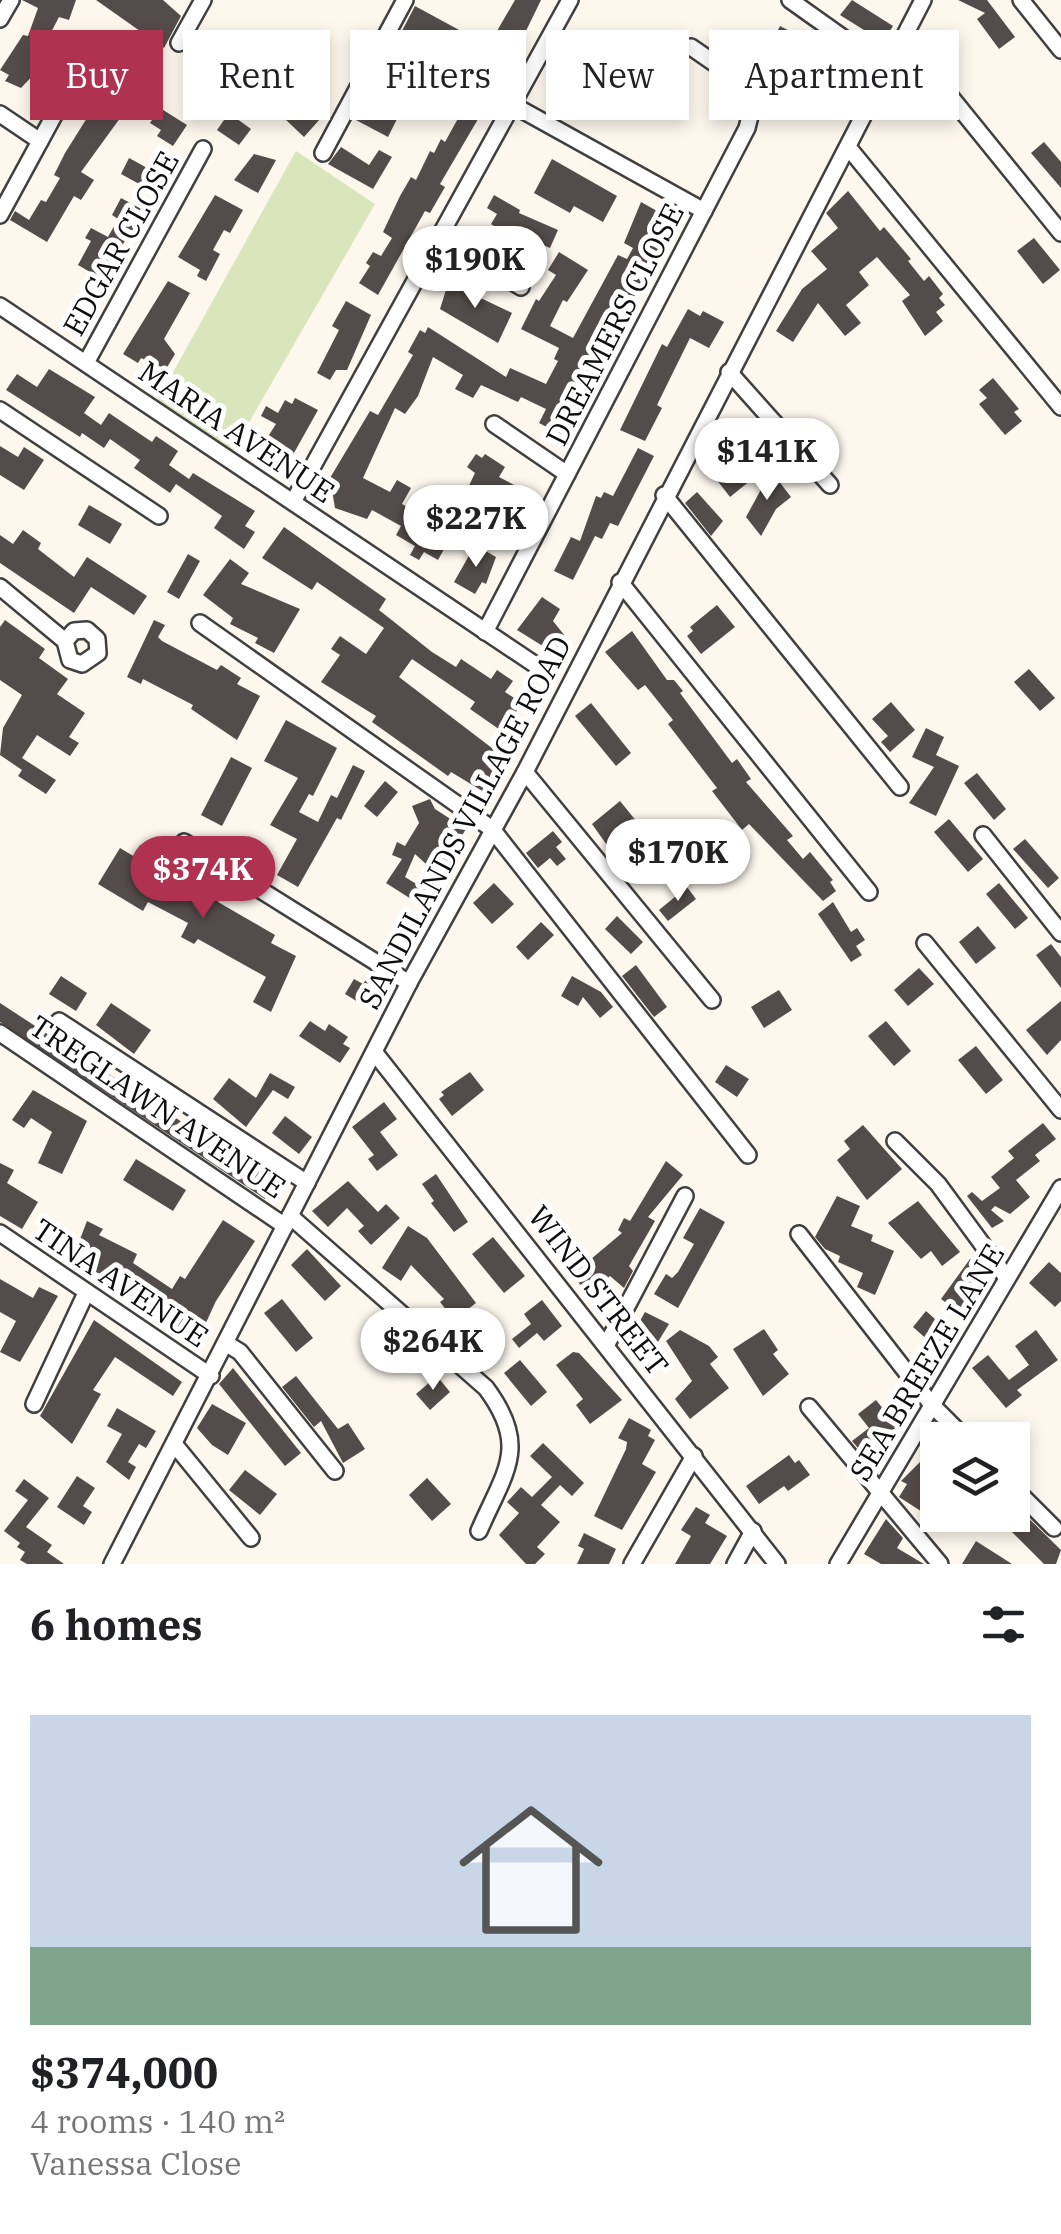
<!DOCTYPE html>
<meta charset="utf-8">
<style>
body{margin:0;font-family:"IBM Plex Serif",serif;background:#f2f2f2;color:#202124;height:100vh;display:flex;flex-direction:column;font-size:38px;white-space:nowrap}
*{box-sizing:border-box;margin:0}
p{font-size:32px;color:#757577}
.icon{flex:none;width:55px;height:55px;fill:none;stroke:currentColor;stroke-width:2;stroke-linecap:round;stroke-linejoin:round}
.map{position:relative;height:1564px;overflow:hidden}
.panel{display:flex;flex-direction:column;background:#fff;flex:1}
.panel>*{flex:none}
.guide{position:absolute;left:30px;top:30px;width:1002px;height:90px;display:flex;gap:20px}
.controls{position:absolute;left:920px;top:1422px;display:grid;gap:20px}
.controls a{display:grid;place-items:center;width:110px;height:110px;border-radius:0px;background:#fff;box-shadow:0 5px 15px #0003;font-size:50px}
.price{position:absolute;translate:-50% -85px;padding:0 22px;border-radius:35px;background:#fff;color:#222;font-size:32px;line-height:65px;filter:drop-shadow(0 2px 5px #0008)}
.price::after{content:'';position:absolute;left:50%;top:60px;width:30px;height:22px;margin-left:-15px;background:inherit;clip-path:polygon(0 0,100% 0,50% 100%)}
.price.on{background:#af3251;color:#fff}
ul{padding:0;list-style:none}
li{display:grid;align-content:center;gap:20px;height:530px;padding:0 30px}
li+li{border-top:2px solid #e0e0e0}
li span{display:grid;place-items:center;height:310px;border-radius:0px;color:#555}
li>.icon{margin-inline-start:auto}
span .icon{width:180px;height:180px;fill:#fffc;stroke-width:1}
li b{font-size:42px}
h2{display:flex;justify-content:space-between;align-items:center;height:120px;padding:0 30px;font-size:42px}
.chip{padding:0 35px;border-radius:0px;background:#fff;box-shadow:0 5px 15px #0003;font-size:35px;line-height:90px}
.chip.on{background:#af3251;color:#fff}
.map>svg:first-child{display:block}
.green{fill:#d9e5bb}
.building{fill:#544c4a}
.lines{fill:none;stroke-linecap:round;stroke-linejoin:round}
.minor-casing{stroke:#404040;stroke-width:20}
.minor{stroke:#fff;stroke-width:15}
.labels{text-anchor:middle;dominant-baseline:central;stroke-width:10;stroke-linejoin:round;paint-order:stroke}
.street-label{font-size:30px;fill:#0d0d0d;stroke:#fff}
</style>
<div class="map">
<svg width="1061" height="1564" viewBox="0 0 1061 1564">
<rect width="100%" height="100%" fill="#fdf7ee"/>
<polygon class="green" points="296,151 375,204 232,452 156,403"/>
<g class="building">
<polygon points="22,0 76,0 69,20 59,17 33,67 38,70 21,88 5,81 9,75 0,70 23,35 28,36 38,8"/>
<polygon points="96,0 163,0 181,16 164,48"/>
<polygon points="515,0 541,0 508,68 440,184 445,187 430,213 425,211 378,295 359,283 370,266 366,263 373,252 381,256 392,238 383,232 400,196 411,177 416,180 430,151 434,153 441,139 445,142 466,104 461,101 483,60 473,55 481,38 490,43"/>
<polygon points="852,0 893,26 883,42 840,15"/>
<polygon points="958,0 987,0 1015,37 999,49 977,19 985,13"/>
<polygon points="415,6 461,31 451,48 439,41 406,104 373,86"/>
<polygon points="780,26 809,41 800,58 771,43"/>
<polygon points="215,32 273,76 320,119 304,137 251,87 247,92 199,55"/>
<polygon points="590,32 607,42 603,50 610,54 602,70 577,57"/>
<polygon points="656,36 678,50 662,75 636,58 647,41 651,44"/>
<polygon points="122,51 155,71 145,87 112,68"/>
<polygon points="832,51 858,67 841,95 806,73 816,57 825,62"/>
<polygon points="99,83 131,103 81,172 94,180 81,200 74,196 47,242 10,220 15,211 29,220 41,200 46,202 60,178 54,175 65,153 92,110 85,105"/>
<polygon points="362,103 397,119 388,137 354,119"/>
<polygon points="160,108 187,125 173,146 157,136 161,130 150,123"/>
<polygon points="229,113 251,129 239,145 217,130"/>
<polygon points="1044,142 1061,162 1061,188 1031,153"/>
<polygon points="341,147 369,165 379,150 392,157 373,189 328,164"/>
<polygon points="254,154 276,160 258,193 234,180"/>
<polygon points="129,158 160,175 152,191 121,174"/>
<polygon points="552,159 617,196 603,222 574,206 570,213 534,193"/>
<polygon points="848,191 880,231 884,227 911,259 908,261 924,281 929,276 943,294 939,298 945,305 936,312 943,321 925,336 902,301 910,295 877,257 859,272 869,285 846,305 861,323 845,336 818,303 793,342 776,331 802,289 827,269 811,251 838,228 826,213"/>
<polygon points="215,195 243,210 230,233 224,230 213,250 220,254 206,281 197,276 200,270 178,257"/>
<polygon points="494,195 520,210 519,213 558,230 550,248 509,231 501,245 491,239 497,228 491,224 497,214 487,208"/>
<polygon points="121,198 145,211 115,256 119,258 112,269 108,267 102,279 78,265 91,241 85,238 91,228 108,237 118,219 112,215"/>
<polygon points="641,202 657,211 653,218 667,233 562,435 539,423 546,409 521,397 518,402 481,385 473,398 455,389 463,375 433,357 418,396 405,414 395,408 363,478 390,492 397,480 411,488 402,504 421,515 417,521 449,540 438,560 424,552 419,560 410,555 415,546 396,535 401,526 372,510 367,519 335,508 330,478 370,411 378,415 413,355 408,352 420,330 425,333 428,327 506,377 510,368 546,384 558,361 554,359 559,348 521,329 536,299 539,301 556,275 548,270 559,252 588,270 567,302 563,300 550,326 573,338 618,255 627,259 633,248 624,243"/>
<polygon points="1034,238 1060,270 1043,284 1017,251"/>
<polygon points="450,277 470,288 468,292 512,313 498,343 440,309"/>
<polygon points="168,281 190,293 164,339 175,354 166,369 141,358 138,363 123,354"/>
<polygon points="346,301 371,315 347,370 336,370 330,380 317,373 339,330 332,326"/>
<polygon points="688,309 700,316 703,311 724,322 709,348 690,338 657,405 662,408 645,441 620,430 662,344 667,347"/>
<polygon points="49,369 95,397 84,413 101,425 109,413 152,442 156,436 178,451 169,465 189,479 193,473 255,511 245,526 255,532 244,549 214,528 222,516 176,484 170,493 134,468 140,460 110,439 104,448 82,433 80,437 6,390 17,374 37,387"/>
<polygon points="993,378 1019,409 1014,412 1022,421 1005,435 979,404 987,398 979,390"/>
<polygon points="295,398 318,410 285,469 260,449 276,424 261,416 266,406 278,413 285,400 292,404"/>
<polygon points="756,424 769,440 754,452 766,468 730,497 706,466"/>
<polygon points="0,446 18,457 24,447 44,460 24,490 0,475"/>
<polygon points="638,448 654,456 618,526 610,523 602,539 595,536 573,580 554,571 571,537 580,541 596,496 601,498 604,492 613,496"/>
<polygon points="476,454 482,458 485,454 505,467 499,477 535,496 515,532 463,498 475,473 467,467"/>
<polygon points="771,471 791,497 776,509 761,536 746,517"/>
<polygon points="697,492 723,521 711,536 685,503"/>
<polygon points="89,505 122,524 110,544 78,525"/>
<polygon points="284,527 386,599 379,610 432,652 456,667 461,659 491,679 497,670 513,681 505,692 522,703 503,732 470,709 475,702 412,659 399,677 505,758 484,792 451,772 448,776 372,722 376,716 321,682 340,655 331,649 340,636 366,654 384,628 317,582 312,590 262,558"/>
<polygon points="23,530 41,543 38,549 74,577 87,557 147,596 134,615 91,587 74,613 0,563 0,535 13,544"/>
<polygon points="475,545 496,557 486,584 482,582 475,594 454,582"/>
<polygon points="188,554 200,561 179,599 167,592"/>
<polygon points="230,559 249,573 241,584 300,609 274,653 255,643 258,638 230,624 233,618 203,595"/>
<polygon points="542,597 560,609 553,621 565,636 554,653 517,630"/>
<polygon points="717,605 735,627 701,654 687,636 693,631 690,627"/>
<polygon points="5,620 45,649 39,658 68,679 57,694 85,713 69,737 79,743 70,756 37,735 22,758 56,780 46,794 18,776 22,770 0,755 3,728 22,695 0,680 0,627"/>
<polygon points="154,620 165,625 158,637 162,641 217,670 221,665 241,678 237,684 260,696 237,740 191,709 193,705 143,679 141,684 127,677"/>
<polygon points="632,631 667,680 674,680 683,691 680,693 732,763 737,759 751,779 746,782 793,836 787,840 803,859 810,852 833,880 830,882 836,891 823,901 749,824 742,830 712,791 717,788 668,724 673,720 645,685 638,690 605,652"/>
<polygon points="1029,669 1055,698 1040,711 1014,682"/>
<polygon points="891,702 915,730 890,752 881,742 888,736 872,719"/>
<polygon points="591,703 631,753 616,766 575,716"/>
<polygon points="286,720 337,748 313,796 309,794 299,812 318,822 331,795 337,798 353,765 365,771 341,820 337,818 298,887 277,875 297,839 270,825 298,778 264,761"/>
<polygon points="926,728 944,737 936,755 959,766 936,816 909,803 934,767 912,757"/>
<polygon points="231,757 252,768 222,826 201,815"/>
<polygon points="977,773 1006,809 994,820 964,783"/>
<polygon points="385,781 398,792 377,817 364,806"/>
<polygon points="430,799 435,809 466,829 449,856 454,860 439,876 415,854 405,877 431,893 422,906 386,883 402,859 392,855 397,842 405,846 419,823 412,806"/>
<polygon points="620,801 637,822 630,827 659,860 633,882 592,824"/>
<polygon points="949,819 983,859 968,872 934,832"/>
<polygon points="553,831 562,842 556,847 566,859 557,866 550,858 538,868 526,853"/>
<polygon points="1025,839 1059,878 1048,888 1013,849"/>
<polygon points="120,848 175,881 222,895 218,902 275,935 271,943 296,956 271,1012 253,1002 266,977 198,939 194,944 181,937 188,923 148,902 143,911 98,884"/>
<polygon points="494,883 514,904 492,924 473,903"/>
<polygon points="999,883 1028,918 1015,929 986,894"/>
<polygon points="687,887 696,899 668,921 659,910"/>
<polygon points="833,902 851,932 857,928 865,940 856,946 862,955 851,962 818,914"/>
<polygon points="617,916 643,942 631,954 605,929"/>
<polygon points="541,922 554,935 528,960 516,947"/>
<polygon points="978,926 996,948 976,964 959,942"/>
<polygon points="1051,944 1061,957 1061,988 1036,955"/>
<polygon points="636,965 667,1007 654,1017 622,976"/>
<polygon points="919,968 934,984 908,1006 894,990"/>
<polygon points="61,976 87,993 76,1011 49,994"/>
<polygon points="572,976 601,992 613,1007 600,1018 583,997 578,1006 561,996"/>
<polygon points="367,978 385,989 371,1010 345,994 354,979 363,984"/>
<polygon points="779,990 792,1010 764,1028 751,1007"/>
<polygon points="1061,1001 1061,1040 1047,1055 1026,1030"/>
<polygon points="0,1003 275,1183 265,1199 0,1022"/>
<polygon points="111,1003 151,1030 134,1054 96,1025"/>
<polygon points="310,1021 325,1031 329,1024 348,1037 343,1044 350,1048 340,1063 299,1036"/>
<polygon points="886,1021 911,1051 894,1066 868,1036"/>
<polygon points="976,1046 1003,1080 986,1094 958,1060"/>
<polygon points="726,1065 749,1079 737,1097 715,1082"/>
<polygon points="470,1072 484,1090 452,1116 439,1099 444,1095 441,1092"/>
<polygon points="270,1073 295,1087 288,1099 273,1090 246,1127 213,1099 229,1078 256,1098"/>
<polygon points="33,1090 87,1121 62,1174 38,1163 52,1132 31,1118 24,1128 12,1120"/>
<polygon points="384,1102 397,1119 380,1132 398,1155 377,1171 368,1159 374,1155 352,1127"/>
<polygon points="285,1116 312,1137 299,1154 272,1133"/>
<polygon points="1043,1123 1056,1139 1035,1155 1040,1161 1016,1180 1030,1197 1010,1214 995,1206 991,1210 1004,1221 992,1228 967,1196 972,1192 982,1201 1000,1188 991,1177 1014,1158 1008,1151"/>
<polygon points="863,1125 902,1169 867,1200 837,1160 850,1149 844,1141"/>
<polygon points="136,1159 186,1190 173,1211 123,1180"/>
<polygon points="666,1161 683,1175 648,1217 655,1221 629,1266 633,1271 624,1288 610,1276 589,1295 572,1275 622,1233 618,1230 624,1218 630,1221"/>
<polygon points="0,1163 14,1170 7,1183 38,1202 22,1229 0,1216"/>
<polygon points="436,1174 468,1222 454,1232 431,1203 434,1201 422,1184"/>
<polygon points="348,1181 378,1212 386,1204 400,1218 371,1245 358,1231 364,1226 347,1208 328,1227 312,1211"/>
<polygon points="837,1196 860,1206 851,1226 873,1235 871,1241 894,1251 875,1295 857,1287 863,1273 838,1262 840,1256 825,1249 815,1237"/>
<polygon points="918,1201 960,1252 942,1266 931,1251 921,1259 888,1223"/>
<polygon points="700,1208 725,1222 678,1308 654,1294 666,1274 672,1278 678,1272 694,1244 683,1238"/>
<polygon points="223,1220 255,1241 216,1301 197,1342 127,1293 130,1289 72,1260 87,1221 103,1229 99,1235 137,1254 133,1263 172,1289 180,1276 185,1279"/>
<polygon points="408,1226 427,1238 476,1303 454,1320 440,1302 444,1299 411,1265 401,1281 382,1268"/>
<polygon points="493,1237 525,1276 504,1293 472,1254"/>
<polygon points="307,1249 341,1286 325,1301 291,1265"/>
<polygon points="970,1259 990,1274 961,1314 941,1299"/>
<polygon points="1049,1262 1061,1273 1061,1301 1055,1307 1029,1283"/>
<polygon points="0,1279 33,1298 39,1287 58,1296 20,1362 0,1352 16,1321 0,1312"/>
<polygon points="282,1299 313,1338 296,1352 264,1313"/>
<polygon points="542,1300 562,1326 544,1341 537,1333 519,1348 512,1339 531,1324 524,1314"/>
<polygon points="926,1311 954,1336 940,1351 913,1327"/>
<polygon points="645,1312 669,1324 648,1358 626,1346"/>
<polygon points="94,1320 182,1382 173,1396 115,1357 93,1390 101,1394 72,1444 40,1416"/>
<polygon points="764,1329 778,1350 773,1354 789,1374 763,1396 733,1349"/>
<polygon points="680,1330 709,1346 718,1357 710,1364 729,1388 690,1419 675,1399 692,1381 666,1341"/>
<polygon points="1036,1330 1058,1360 1017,1390 1022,1395 1006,1408 972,1368 988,1355 1009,1380 1029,1365 1015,1346"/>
<polygon points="573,1352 579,1353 622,1400 590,1424 576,1405 583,1399 556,1365"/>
<polygon points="520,1360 547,1392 531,1406 504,1373"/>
<polygon points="233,1368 301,1453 285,1466 219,1384"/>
<polygon points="296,1376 338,1429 348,1423 365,1449 343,1463 321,1421 314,1427 282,1387"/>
<polygon points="437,1376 450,1392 430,1410 416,1394"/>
<polygon points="876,1400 900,1430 877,1448 885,1460 875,1468 852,1441 869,1428 858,1414"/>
<polygon points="212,1404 246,1423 228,1455 212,1445 197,1428"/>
<polygon points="117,1408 156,1431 146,1448 139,1444 128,1462 136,1467 129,1480 106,1462 122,1434 107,1426"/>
<polygon points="629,1418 651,1430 648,1436 655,1440 642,1464 656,1472 622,1530 594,1516 626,1449 627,1442 618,1438"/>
<polygon points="543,1443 584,1483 572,1496 560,1485 541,1505 560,1522 537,1547 545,1554 535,1564 526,1564 499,1535 519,1513 507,1502 521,1487 532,1497 552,1477 530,1456"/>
<polygon points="789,1455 795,1463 799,1460 810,1475 788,1491 784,1486 759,1504 746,1486"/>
<polygon points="920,1462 938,1473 938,1515 950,1515 939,1532 922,1522 927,1515 899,1497 907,1484 901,1481"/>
<polygon points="245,1470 277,1494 260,1515 229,1490"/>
<polygon points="77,1476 95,1488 83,1506 92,1512 84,1525 57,1507"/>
<polygon points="427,1478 451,1504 432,1521 409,1495"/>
<polygon points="24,1479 49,1498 26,1527 52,1545 47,1552 64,1564 27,1564 20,1560 25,1552 17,1547 20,1543 4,1531 28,1500 15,1491"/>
<polygon points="1012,1502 1061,1550 1056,1564 1044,1564 1001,1521 1012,1515"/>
<polygon points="696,1507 710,1515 705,1523 727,1536 710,1564 675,1564 691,1536 681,1530"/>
<polygon points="886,1519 903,1538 897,1548 924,1564 881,1564 864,1554"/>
<polygon points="584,1533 616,1549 609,1564 577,1564 584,1549 578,1546"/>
<polygon points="976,1541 1012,1564 962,1564"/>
</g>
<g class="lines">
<g class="minor-casing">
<g id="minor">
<polyline points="790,0 887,69"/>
<polyline points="1021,0 1061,50"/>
<polyline points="0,19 11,0"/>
<polyline points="903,38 1061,233"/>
<polyline points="179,43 203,0"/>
<polyline points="513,105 704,211"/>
<polyline points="0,114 40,141"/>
<polyline points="848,147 1061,407"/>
<polyline points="323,153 405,0"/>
<polyline points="0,215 83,62"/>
<polyline points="440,237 521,287"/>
<polyline points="0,306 543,670"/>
<polyline points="86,363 203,149"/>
<polyline points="729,372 830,485"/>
<polyline points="0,410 159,516"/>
<polyline points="494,424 567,474"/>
<polyline points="664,495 900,787"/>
<polyline points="293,502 570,0"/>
<polyline points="620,582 869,892"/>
<polyline points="0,587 65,641 70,660 82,664 98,653 97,639 87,630 74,631 65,641"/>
<polyline points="200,623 492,829 748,1155"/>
<polyline points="485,632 747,128 756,92 691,47"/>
<polyline points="525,772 712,1000"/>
<polyline points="983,835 1061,933"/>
<polyline points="184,842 409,983"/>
<polyline points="925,943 1061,1110"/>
<polyline points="59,1021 307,1183"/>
<polyline points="0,1033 285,1226"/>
<polyline points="375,1053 777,1564"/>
<polyline points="895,1141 938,1184 1007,1278"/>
<path d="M290,1216L486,1388C530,1447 505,1471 479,1531"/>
<polyline points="0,1233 211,1376"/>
<polyline points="799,1234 932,1405 967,1440"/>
<polyline points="227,1344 240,1352 335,1471"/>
<polyline points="607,1344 685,1196"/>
<polyline points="34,1404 86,1293"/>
<polyline points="809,1407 940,1564"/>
<polyline points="175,1445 251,1538"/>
<polyline points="1012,1486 1054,1528"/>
<polyline points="112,1564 409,983 525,772 923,0"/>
<polyline points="632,1564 694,1456"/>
<polyline points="735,1564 753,1531"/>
<polyline points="838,1564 1061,1188"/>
</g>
</g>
<use href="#minor" class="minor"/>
</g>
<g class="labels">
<g class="street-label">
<text transform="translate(120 243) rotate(-61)">EDGAR CLOSE</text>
<text transform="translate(614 324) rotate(-63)">DREAMERS CLOSE</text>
<text transform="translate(237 431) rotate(34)">MARIA AVENUE</text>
<text transform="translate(464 822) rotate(-62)">SANDILANDS VILLAGE ROAD</text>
<text transform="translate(158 1106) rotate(34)">TREGLAWN AVENUE</text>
<text transform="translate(121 1282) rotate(34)">TINA AVENUE</text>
<text transform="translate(599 1290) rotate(52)">WIND STREET</text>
<text transform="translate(926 1362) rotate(-59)">SEA BREEZE LANE</text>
</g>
</g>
</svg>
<div class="controls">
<a><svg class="icon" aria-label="layers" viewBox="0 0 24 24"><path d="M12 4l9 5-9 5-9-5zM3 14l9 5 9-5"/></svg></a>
</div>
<b class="price" style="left:475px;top:311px">$190K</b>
<b class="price" style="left:767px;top:503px">$141K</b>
<b class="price" style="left:476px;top:570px">$227K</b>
<b class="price" style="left:678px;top:904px">$170K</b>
<b class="price on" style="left:203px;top:921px">$374K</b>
<b class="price" style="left:433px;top:1393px">$264K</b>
<div class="guide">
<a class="chip on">Buy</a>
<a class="chip">Rent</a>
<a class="chip">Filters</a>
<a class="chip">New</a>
<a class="chip">Apartment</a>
</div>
</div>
<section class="panel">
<h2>6 homes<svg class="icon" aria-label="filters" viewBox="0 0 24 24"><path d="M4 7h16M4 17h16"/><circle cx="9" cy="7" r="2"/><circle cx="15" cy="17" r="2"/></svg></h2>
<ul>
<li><span style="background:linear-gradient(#c9d6e8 75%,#7fa58c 0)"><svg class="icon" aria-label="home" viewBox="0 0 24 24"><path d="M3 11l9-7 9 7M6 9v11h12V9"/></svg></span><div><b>$374,000</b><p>4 rooms · 140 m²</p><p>Vanessa Close</p></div></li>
</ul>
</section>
